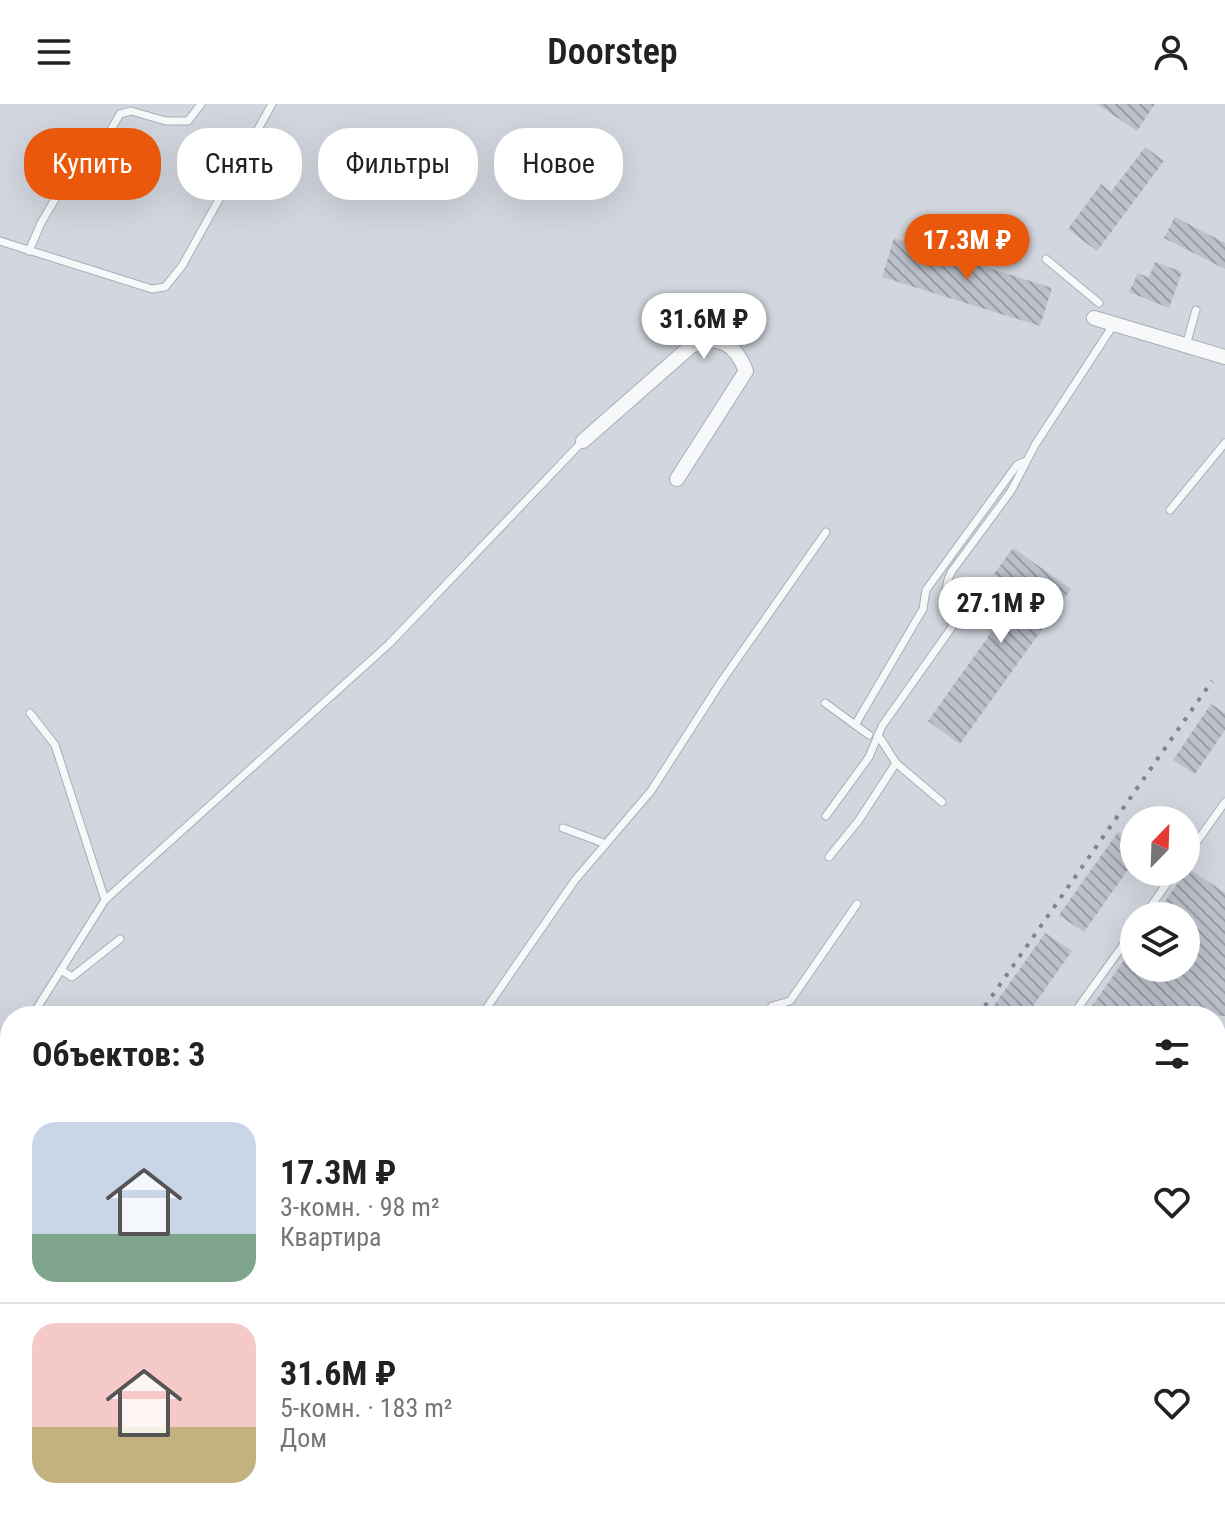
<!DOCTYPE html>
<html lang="ru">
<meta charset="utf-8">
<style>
body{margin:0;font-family:"Roboto Condensed",sans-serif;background:#f2f2f2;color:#222;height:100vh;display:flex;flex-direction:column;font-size:30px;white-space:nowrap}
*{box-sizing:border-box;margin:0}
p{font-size:26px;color:#767676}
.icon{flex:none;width:44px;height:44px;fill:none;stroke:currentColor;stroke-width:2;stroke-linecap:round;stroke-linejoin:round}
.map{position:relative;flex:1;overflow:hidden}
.drawer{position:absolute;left:0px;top:902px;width:1226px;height:514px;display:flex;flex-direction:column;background:#fff;border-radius:32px 32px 0 0;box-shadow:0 8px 32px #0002}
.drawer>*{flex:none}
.top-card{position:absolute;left:24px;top:24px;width:800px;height:72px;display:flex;gap:16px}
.needle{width:52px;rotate:23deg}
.controls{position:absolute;left:1120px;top:702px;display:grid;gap:16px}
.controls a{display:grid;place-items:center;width:80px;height:80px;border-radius:50%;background:#fff;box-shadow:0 8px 32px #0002;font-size:40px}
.price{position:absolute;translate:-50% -68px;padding:0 18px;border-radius:28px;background:#fff;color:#222;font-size:26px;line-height:52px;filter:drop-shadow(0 2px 4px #0008)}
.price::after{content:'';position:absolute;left:50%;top:48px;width:24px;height:18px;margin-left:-12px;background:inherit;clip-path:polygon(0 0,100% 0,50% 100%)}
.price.current{background:#ea580c;color:#fff}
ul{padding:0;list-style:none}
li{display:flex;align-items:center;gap:24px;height:200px;padding:0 32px}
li+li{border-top:2px solid #e0e0e0}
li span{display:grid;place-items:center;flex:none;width:224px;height:160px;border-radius:24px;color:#555}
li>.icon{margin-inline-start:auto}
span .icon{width:96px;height:96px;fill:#fffc;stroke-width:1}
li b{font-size:34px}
h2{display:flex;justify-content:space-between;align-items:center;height:96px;padding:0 32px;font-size:34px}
.chip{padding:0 28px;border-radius:32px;background:#fff;box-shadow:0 8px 32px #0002;font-size:28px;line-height:72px}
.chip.current{background:#ea580c;color:#fff}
header{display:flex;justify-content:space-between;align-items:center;height:104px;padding:0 32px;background:#fff;font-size:36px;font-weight:600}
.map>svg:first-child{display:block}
.built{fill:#d2d6de;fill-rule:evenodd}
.building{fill:url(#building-back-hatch)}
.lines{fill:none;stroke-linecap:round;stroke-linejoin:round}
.lane-casing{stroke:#a9aeb7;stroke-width:9}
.street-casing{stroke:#a9aeb7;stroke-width:16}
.secondary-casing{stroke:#a9aeb7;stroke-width:20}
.lane{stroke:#f7f8fa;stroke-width:7}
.street{stroke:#f7f8fa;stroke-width:14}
.secondary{stroke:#fff;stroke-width:18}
.rail{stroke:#7d8696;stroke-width:4;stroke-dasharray:4 8;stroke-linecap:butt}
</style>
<header><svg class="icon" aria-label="menu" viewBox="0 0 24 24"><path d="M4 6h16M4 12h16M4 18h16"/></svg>Doorstep<svg class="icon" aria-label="person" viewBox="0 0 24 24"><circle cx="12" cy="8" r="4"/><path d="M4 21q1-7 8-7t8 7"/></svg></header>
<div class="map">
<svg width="1225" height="1415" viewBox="0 0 1225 1415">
<defs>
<pattern id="building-back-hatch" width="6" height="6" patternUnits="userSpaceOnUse" patternTransform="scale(2)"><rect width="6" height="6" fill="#bbc0ca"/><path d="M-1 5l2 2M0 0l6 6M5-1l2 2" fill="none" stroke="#989da6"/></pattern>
</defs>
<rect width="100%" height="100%" fill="#e4e7ec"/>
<path class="built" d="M0,0H1225V1415H0V1070L10,1027V1406H1216V912H10V978L0,975ZM1134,716H1186V768H1134ZM1134,812H1186V864H1134Z"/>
<g class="building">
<polygon points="1097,0 1155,0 1137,27"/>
<polygon points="1145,43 1164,57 1097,147 1068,125 1101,80 1111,88"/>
<polygon points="1175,113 1225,139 1225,165 1164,134"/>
<polygon points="894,134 1052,184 1040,222 882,173"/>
<polygon points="1155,158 1182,168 1169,204 1129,188 1138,169 1149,174"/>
<polygon points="1013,444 1071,485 960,640 928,617 1020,488 994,470"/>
<polygon points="1211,600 1225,609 1225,626 1195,670 1173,656"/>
<polygon points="1118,728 1134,739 1134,757 1084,828 1059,811"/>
<polygon points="1188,764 1225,789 1225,912 1085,912 1134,842 1134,864 1186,864 1186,812 1155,812"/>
<polygon points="1045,829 1072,847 1026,912 997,912 990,907"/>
</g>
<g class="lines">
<g class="lane-casing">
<g id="lane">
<polyline points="0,137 152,185 165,183 182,162 272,0"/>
<polyline points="29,147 41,119 67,75 105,36 120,10 131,7 166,17 188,17 201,0"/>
<polyline points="1046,155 1099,199"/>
<polyline points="1186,241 1196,206"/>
<polyline points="1170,406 1225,339"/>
<polyline points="825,599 869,631"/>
<polyline points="30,609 55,641 105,796"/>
<polyline points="855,621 923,505 926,486 1017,361 1026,357"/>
<polyline points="896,659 942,698"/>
<path d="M826,712L869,653L882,622L952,523C958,501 937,493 952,467L1011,387L1035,341L1114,220"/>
<polyline points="563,724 606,740"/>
<polyline points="829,753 859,716 896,659 878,631"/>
<polyline points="1186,753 1225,698"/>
<polyline points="1144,812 1175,768"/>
<polyline points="61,866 72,873 120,835"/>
<polyline points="32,912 105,796 389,540 583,337"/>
<polyline points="481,912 575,776 651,687 721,578 826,428"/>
<polyline points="766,912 772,902 790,897 857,800"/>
<polyline points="1072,912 1134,826"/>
<polyline points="1216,1401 1225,1396"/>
<polyline points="1158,1415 1159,1406"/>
<polyline points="1197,1415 1198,1412 1208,1406"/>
</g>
</g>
<g class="street-casing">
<g id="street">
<polyline points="1094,214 1225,253"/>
<path d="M583,337L690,243C718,229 735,239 746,267L677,375"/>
<polyline points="0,1102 10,1058"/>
</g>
</g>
<g class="secondary-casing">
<g id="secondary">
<polyline points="0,950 10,952"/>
<polyline points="1216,1243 1225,1244"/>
</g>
</g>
<use href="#lane" class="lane"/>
<use href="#street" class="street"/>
<use href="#secondary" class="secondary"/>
<g class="rail">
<polyline points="978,912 1212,577"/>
<polyline points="414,1415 416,1406"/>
<polyline points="633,1415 639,1406"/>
<polyline points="659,1415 661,1406"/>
</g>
</g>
</svg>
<div class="controls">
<a><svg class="needle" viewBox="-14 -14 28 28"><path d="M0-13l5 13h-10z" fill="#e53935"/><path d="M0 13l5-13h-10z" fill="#767676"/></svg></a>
<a><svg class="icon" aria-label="layers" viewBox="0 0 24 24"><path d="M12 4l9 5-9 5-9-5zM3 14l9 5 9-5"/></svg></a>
</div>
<b class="price current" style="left:967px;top:178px">17.3M ₽</b>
<b class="price" style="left:704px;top:257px">31.6M ₽</b>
<b class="price" style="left:1001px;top:541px">27.1M ₽</b>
<div class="top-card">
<a class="chip current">Купить</a>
<a class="chip">Снять</a>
<a class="chip">Фильтры</a>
<a class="chip">Новое</a>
</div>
<section class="drawer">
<h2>Объектов: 3<svg class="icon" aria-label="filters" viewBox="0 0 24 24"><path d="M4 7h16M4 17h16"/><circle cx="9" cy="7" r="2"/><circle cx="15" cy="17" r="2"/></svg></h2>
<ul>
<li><span style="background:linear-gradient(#c9d6e8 70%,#7fa58c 0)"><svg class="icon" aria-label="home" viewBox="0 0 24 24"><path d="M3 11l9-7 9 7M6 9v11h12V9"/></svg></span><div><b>17.3M ₽</b><p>3-комн. · 98 m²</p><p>Квартира</p></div><svg class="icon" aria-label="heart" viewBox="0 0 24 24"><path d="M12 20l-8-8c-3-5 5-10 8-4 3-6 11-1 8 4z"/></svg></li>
<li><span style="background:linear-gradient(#f6c9c9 65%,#c2b280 0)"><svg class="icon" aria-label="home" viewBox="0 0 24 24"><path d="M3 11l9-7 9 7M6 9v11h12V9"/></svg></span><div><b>31.6M ₽</b><p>5-комн. · 183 m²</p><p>Дом</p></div><svg class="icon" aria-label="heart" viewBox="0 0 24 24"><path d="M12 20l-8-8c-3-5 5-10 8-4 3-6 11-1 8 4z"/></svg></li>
</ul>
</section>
</div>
